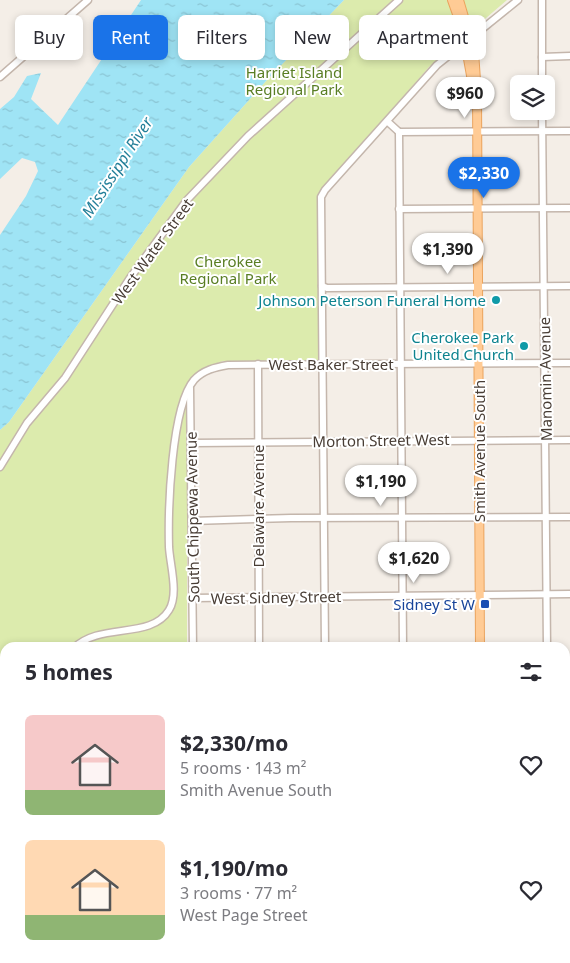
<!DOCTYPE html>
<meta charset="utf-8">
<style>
body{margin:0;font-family:"Noto Sans",sans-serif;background:#f7f7f7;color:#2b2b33;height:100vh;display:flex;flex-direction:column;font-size:19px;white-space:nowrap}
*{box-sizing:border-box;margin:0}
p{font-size:16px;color:#7c7c81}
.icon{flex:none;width:28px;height:28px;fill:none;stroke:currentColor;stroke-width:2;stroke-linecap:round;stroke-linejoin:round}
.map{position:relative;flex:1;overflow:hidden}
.details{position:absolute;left:0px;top:642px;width:570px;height:321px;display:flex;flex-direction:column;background:#fff;border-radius:15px 15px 0 0;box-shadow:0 2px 8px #0003}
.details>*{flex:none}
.guide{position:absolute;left:15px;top:15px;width:540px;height:45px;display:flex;gap:10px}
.fabs{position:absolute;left:510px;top:75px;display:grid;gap:10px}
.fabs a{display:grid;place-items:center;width:45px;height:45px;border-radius:8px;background:#fff;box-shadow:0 2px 8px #0003;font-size:25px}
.price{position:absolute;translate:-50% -42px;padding:0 11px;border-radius:18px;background:#fff;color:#222;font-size:16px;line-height:32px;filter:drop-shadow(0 1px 2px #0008)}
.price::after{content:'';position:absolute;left:50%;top:30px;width:15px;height:11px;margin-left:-8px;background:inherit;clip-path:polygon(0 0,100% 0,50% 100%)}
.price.selected{background:#1a73e8;color:#fff}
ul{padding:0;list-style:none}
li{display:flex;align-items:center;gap:15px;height:125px;padding:0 25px}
li span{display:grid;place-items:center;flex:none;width:140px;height:100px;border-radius:8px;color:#555}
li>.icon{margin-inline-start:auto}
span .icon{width:60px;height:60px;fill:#fffc;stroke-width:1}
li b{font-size:21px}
h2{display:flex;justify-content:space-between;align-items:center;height:60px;padding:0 25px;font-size:21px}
.chip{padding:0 18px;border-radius:8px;background:#fff;box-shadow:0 2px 8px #0003;font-size:18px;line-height:45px}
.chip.selected{background:#1a73e8;color:#fff}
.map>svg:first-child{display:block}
.park{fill:#dcebad}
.water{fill:url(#water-ripples)}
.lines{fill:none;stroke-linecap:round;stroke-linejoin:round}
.minor-casing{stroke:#c4b6ac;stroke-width:9}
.major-casing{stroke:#eba45e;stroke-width:10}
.minor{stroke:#fff;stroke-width:6}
.major{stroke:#ffcb95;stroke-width:8}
.culture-dot{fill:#0f9aa8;stroke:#fff;stroke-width:2}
.transit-dot{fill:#1a4fb4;stroke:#fff;stroke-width:2}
.labels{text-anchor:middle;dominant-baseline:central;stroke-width:4;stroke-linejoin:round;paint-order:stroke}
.park-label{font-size:15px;fill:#597e24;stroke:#fff}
.street-label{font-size:15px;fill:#483d35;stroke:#fff}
.culture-label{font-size:15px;fill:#0d838f;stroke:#fff;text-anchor:end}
.transit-label{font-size:15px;fill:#164399;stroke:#fff;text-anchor:end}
.water-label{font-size:16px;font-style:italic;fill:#237f99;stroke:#fff}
</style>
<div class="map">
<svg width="570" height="963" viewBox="0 0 570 963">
<defs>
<pattern id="water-ripples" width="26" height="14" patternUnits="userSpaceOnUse" patternTransform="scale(1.25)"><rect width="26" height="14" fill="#9fe4f5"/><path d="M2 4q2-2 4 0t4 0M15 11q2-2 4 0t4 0" fill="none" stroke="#8ac4d3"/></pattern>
</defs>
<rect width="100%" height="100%" fill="#f4eee7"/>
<polygon class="park" points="344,0 507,0 429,67 318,196 320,361 223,361 198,371 187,384 187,647 5,648 5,921 0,927 0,430 9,422 189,167 266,81"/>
<polygon class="water" points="141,0 344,0 266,81 189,167 9,422 0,430 0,235 26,196 38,171 35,162 22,158 0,179 0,109 14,97 27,76 41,73 31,99 58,125"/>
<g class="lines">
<g class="minor-casing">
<g id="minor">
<polyline points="542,0 542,84"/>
<polyline points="471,38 518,0"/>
<polyline points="542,57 570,56"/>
<polyline points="0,77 88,0"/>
<polyline points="542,111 547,648"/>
<polyline points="388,122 399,132"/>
<polyline points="399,132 403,648"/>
<polyline points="399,132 570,131"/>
<polyline points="399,209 570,208"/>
<polyline points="322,286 327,288 570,286"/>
<polyline points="258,364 259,648"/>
<polyline points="190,388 193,648"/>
<polyline points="192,443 570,440"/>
<polyline points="0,467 27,423 65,378 130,278 187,200 248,136 399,0"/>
<polyline points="192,521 291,518 570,517"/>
<polyline points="193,598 570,594"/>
<path d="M74,648C100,622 151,640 169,610C179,594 170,565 169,547C168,510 171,407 194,380C203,370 216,367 228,365L570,363"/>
<polyline points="325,648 321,197 325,190 437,65 466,42"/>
<polyline points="565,671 570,671"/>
<polyline points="565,748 570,748"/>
<polyline points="565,825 570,825"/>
<polyline points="565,905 570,905"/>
<polyline points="0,942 5,935"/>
<polyline points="199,959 199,963"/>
<polyline points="329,959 329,963"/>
<polyline points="406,959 406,963"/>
<polyline points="262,963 262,959"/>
<polyline points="549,963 549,959"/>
</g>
</g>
<g class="major-casing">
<g id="major">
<polyline points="452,0 463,31 472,81"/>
<polyline points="459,0 474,51 477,95 480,648"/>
<polyline points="482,959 482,963"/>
</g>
</g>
<use href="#minor" class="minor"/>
<use href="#major" class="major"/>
</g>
<g class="culture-dot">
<circle cx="496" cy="300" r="5"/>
<circle cx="524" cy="346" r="5"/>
</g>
<rect class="transit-dot" x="480" y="599" width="10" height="10" rx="2.5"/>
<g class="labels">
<g class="park-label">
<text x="294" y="72">Harriet Island<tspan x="294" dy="17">Regional Park</tspan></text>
<text x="228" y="261">Cherokee<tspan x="228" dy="17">Regional Park</tspan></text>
</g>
<g class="street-label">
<text transform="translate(152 251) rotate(-54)">West Water Street</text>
<text x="331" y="364">West Baker Street</text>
<text transform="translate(545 379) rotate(-91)">Manomin Avenue</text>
<text transform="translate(381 440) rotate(-1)">Morton Street West</text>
<text transform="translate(479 451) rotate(-90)">Smith Avenue South</text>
<text transform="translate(258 506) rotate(-90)">Delaware Avenue</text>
<text transform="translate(192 517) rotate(-91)">South Chippewa Avenue</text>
<text transform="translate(276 597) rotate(-1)">West Sidney Street</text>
</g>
<g class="culture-label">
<text x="486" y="300">Johnson Peterson Funeral Home</text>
<text x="514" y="337">Cherokee Park<tspan x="514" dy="17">United Church</tspan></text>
</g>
<g class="transit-label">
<text x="475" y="604">Sidney St W</text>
</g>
<g class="water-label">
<text transform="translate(117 167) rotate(-57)">Mississippi River</text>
</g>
</g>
</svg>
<div class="fabs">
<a><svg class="icon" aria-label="layers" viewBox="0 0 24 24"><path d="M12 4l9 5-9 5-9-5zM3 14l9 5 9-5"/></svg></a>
</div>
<b class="price" style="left:465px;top:119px">$960</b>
<b class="price selected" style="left:484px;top:199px">$2,330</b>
<b class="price" style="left:448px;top:275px">$1,390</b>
<b class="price" style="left:381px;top:507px">$1,190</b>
<b class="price" style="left:414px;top:584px">$1,620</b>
<div class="guide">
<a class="chip">Buy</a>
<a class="chip selected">Rent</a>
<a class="chip">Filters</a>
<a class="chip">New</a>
<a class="chip">Apartment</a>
</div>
<section class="details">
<h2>5 homes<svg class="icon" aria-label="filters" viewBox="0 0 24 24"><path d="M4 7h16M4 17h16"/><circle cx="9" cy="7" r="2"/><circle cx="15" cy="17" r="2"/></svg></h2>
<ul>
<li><span style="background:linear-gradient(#f6c9c9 75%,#8fb573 0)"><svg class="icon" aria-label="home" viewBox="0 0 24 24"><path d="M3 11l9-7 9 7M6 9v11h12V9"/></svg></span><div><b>$2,330/mo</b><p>5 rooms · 143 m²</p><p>Smith Avenue South</p></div><svg class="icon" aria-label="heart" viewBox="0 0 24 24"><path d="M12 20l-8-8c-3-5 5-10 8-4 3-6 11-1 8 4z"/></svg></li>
<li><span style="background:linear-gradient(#ffd9b3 75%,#8fb573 0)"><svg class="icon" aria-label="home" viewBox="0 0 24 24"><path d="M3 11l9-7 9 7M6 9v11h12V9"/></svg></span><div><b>$1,190/mo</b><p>3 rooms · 77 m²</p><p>West Page Street</p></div><svg class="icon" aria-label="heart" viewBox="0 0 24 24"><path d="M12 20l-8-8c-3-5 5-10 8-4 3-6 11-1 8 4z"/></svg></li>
</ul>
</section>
</div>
